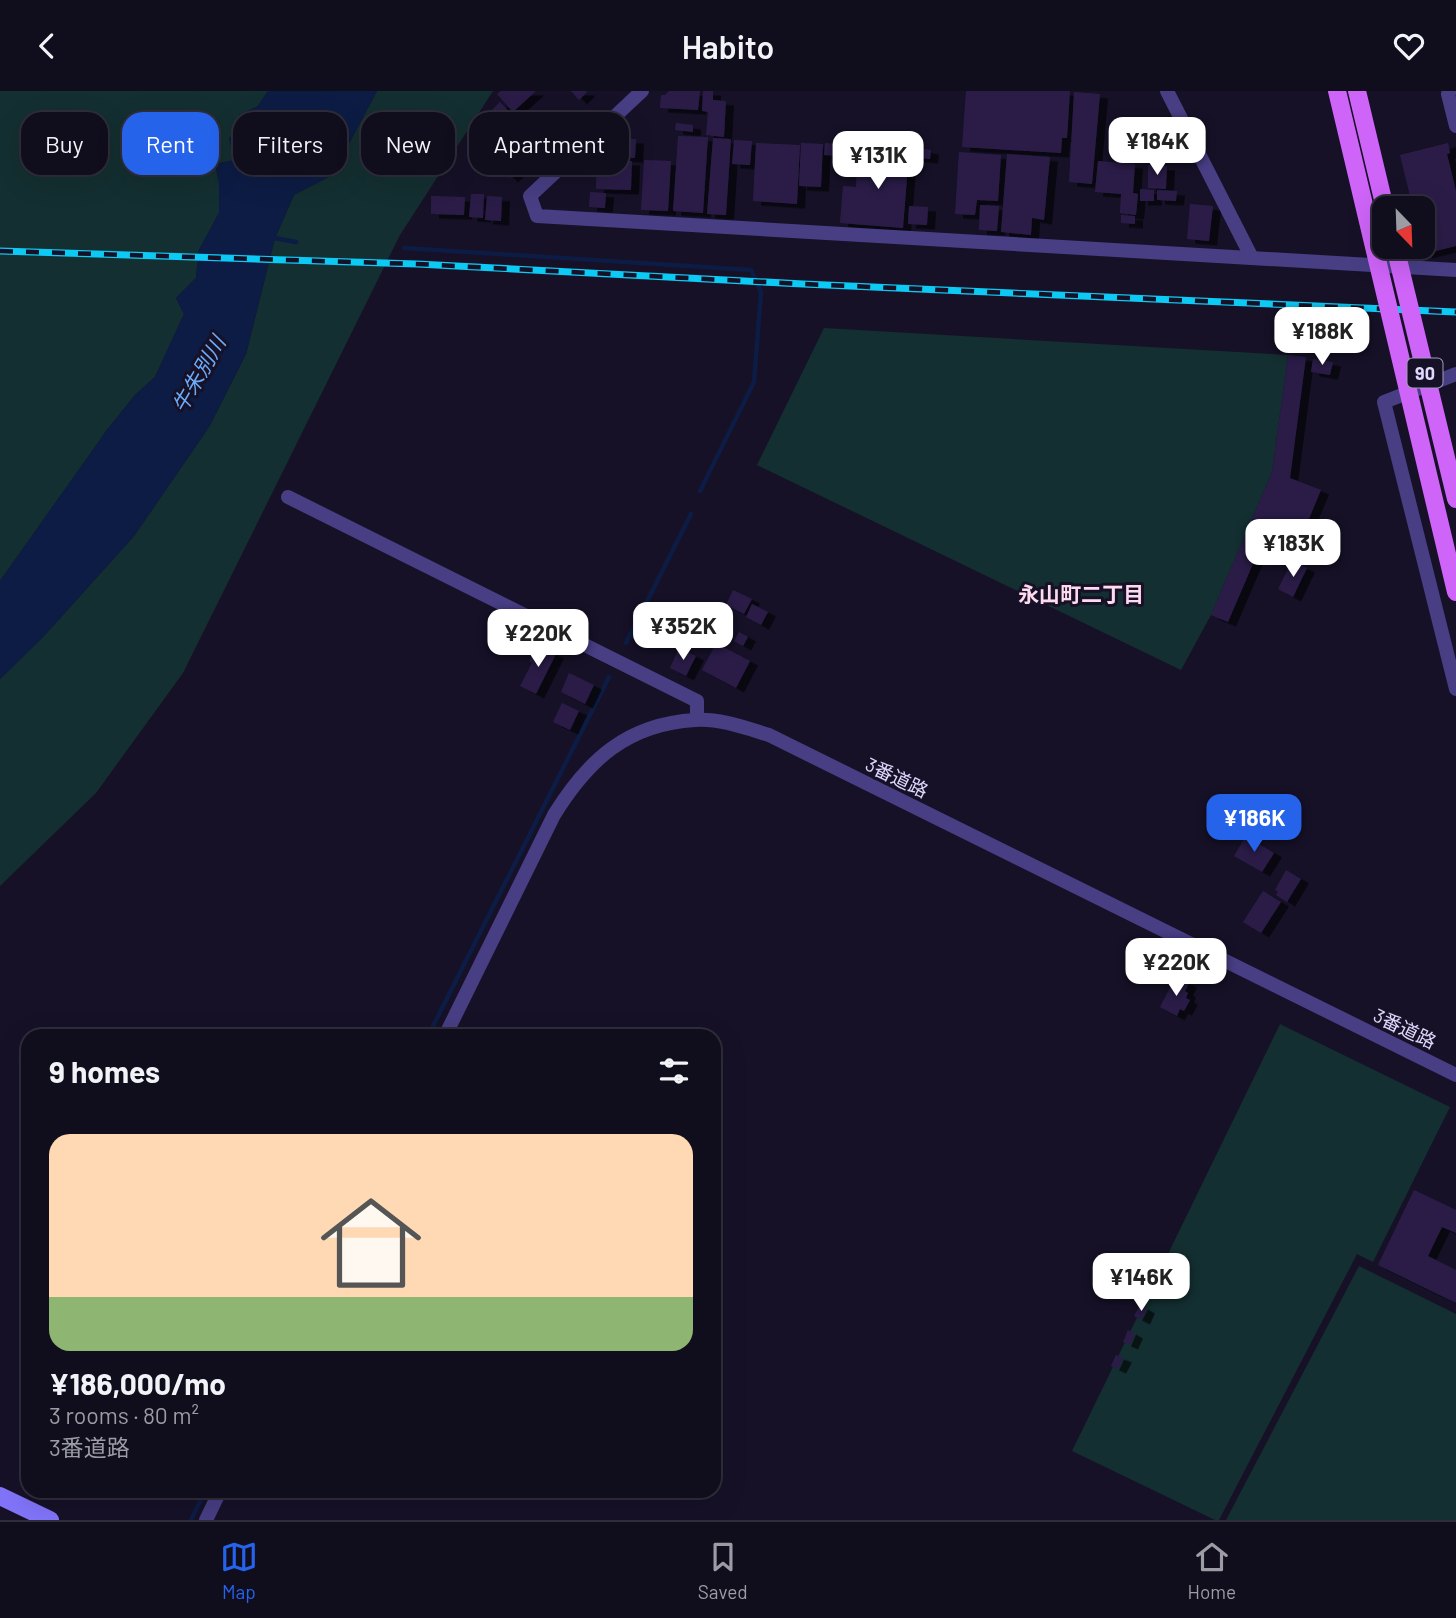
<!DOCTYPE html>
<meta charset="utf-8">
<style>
body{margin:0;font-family:Barlow,"Noto Sans JP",sans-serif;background:#1e1b2a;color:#f1f3f6;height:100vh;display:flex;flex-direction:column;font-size:26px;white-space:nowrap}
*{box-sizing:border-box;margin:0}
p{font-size:23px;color:#9c9ca4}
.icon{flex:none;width:38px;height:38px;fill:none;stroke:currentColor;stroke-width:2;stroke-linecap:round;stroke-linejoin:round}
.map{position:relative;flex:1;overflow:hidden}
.side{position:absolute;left:21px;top:938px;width:700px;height:469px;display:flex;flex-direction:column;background:#100d1d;border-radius:21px;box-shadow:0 7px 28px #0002,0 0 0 2px #302d3b}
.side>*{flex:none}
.top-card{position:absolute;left:21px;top:21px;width:700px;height:63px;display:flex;gap:14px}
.needle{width:46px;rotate:157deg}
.tools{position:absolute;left:1372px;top:105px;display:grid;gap:14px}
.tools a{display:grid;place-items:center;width:63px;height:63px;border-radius:14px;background:#100d1d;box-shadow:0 7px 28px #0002,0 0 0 2px #302d3b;font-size:35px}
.price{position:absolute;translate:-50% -60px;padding:0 16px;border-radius:14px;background:#fff;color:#222;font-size:23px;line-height:46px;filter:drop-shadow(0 2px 4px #0008)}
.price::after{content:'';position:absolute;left:50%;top:42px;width:21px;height:16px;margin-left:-10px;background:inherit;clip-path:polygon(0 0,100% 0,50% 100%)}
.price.on{background:#2563eb;color:#fff}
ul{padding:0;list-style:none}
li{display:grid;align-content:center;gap:14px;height:371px;padding:0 28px}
li span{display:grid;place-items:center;height:217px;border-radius:21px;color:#555}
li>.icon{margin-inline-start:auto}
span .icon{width:126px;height:126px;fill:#fffc;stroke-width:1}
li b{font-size:30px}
h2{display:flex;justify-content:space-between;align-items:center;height:84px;padding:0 28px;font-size:30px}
.chip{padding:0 24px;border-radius:21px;background:#100d1d;box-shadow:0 7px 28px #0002,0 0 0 2px #302d3b;font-size:24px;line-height:63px}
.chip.on{background:#2563eb;color:#fff}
header{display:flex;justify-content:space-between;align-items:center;height:91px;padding:0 28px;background:#100d1d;font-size:32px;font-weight:600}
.dock{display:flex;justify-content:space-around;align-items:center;height:98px;border-top:2px solid #302d3b;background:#100d1d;font-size:19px;color:#9c9ca4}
.dock a{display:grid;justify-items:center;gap:4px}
.dock .on{color:#2563eb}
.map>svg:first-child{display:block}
.green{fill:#142f31}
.water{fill:#0d1c44}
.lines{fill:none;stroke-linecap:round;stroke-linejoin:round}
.stream{stroke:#0d1c44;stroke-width:4.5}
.building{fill:#2a1e47;filter:url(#shadow)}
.street{stroke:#473e84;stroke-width:14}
.secondary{stroke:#8274f9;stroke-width:18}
.primary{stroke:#ce64f8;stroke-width:18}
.rail-casing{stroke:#0dcaf5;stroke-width:7}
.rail{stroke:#161127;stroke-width:4.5;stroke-dasharray:13;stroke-linecap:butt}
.primary-bridge{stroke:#ce64f8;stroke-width:18}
.labels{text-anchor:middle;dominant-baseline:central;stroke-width:6;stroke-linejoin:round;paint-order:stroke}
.shield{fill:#161127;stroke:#a39cbd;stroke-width:2}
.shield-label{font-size:18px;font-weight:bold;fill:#e0d8fd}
.street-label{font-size:19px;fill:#e0d8fd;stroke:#161127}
.water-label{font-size:21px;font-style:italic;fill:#6babf9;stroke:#161127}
.neighbourhood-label{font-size:21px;font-weight:bold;fill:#fddaee;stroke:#161127}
</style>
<header><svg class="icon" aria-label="back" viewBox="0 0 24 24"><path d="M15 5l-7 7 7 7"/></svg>Habito<svg class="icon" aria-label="heart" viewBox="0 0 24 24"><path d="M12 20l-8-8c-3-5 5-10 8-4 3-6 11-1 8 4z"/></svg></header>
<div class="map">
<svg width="1456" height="1429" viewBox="0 0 1456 1429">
<defs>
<filter id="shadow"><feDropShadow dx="8" dy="4.5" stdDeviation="0" flood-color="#0009"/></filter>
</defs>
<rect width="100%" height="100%" fill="#161127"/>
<g class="green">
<polygon points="0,0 268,0 258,15 239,24 238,41 229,47 235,69 215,73 219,91 219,122 199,159 196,187 176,207 184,223 155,286 135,304 107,339 0,490"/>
<polygon points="377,0 493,0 400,144 183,582 96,702 0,795 0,588 44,545 134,445 209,336 246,263 275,147 294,104 332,84"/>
<polygon points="824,237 1288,264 1272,381 1211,524 1181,579 757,374"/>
<polygon points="1280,933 1450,1016 1373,1171 1357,1163 1219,1429 1215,1429 1072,1360"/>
<polygon points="1359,1175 1456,1223 1456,1429 1226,1429"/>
</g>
<polygon class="water" points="268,0 377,0 332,84 294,104 275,147 246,263 209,336 134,445 44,545 0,588 0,490 107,339 135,304 155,286 184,223 176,207 196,187 199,159 219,122 219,91 215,73 235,69 229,47 238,41 239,24 258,15"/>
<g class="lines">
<g class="stream">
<polyline points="269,146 296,151"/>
<polyline points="404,157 751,179 761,201 754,291 700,400"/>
<polyline points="626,552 691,423"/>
<polyline points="428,945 609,586"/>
<polyline points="191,1429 205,1400"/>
</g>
</g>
<g class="building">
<polygon points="501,0 536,0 513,21 497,3"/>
<polygon points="571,0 586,0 587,1 579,9"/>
<polygon points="669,0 700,0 698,19 660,17 661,4 665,4"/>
<polygon points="703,0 713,0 713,9 726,10 724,46 706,44 708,21 702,20"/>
<polygon points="966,0 1070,0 1067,47 1062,47 1061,62 962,56"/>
<polygon points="1074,1 1100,3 1092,93 1069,91"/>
<polygon points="500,11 523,35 516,42 506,32 488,48 476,35"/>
<polygon points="676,32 693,34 693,41 675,39"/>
<polygon points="512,44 533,65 510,87 490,65"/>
<polygon points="678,45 708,46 703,122 673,120"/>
<polygon points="713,47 731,48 726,124 707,123"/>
<polygon points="617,48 636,48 635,67 616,66"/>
<polygon points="734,49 752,50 750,74 732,73"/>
<polygon points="756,52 800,54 797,113 753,110"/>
<polygon points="801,52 823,53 821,96 799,95"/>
<polygon points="825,52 839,53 838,65 824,64"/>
<polygon points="1448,52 1450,62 1447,63 1456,100 1456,155 1424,163 1423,117 1413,117 1400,64"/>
<polygon points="914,56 931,59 930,68 912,66"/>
<polygon points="865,58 909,62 903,137 840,132 843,95 856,96 857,72 864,73"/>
<polygon points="959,61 1001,64 998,110 977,109 975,124 955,123"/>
<polygon points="1007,63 1050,66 1044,129 1032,127 1031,144 1001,141"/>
<polygon points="597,69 632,70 631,99 596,98"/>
<polygon points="644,69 671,70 668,120 641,119"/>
<polygon points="1098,70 1135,73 1133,102 1138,103 1136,124 1120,122 1121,103 1095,101"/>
<polygon points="1148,74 1167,75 1166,98 1148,97"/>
<polygon points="1140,98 1154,99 1154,110 1140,110"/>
<polygon points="1157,99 1177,100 1176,110 1157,109"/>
<polygon points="590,101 606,102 605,117 589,116"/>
<polygon points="471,103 484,103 483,127 469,126"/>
<polygon points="431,105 465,106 464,124 431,123"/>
<polygon points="487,105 502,106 501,130 485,129"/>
<polygon points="1190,113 1213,115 1209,150 1187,148"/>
<polygon points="980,114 999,115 997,140 979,139"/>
<polygon points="909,115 928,116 927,134 908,133"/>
<polygon points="1121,124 1135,125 1135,133 1121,132"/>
<polygon points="1288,264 1306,266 1290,387 1321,399 1298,454 1267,440 1228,531 1211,524 1272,381"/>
<polygon points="1313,268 1333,271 1330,284 1311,281"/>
<polygon points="1292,470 1307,477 1293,506 1278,498"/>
<polygon points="733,499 752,508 744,523 726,514"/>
<polygon points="752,513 768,521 761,534 746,526"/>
<polygon points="685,528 697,533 691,544 680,538"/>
<polygon points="739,541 748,546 743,555 734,550"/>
<polygon points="547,546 561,553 557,560 543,554"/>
<polygon points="716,552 750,570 736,597 702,579"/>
<polygon points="537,553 556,563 536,603 520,595 532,572 529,570"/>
<polygon points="679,557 696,565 686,585 670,577"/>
<polygon points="569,582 594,594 585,613 561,601"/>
<polygon points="562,612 579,620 570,639 553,631"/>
<polygon points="1246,745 1274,762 1262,781 1234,765"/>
<polygon points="1286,779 1301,788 1287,811 1276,804 1278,800 1275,799"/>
<polygon points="1263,800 1281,811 1261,842 1243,831"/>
<polygon points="1181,888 1189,892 1185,900 1188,902 1186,907 1190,909 1184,920 1180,918 1177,925 1160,916 1172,893 1176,896"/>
<polygon points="1414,1099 1456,1119 1456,1142 1442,1136 1428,1165 1456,1179 1456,1212 1378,1174"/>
<polygon points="1140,1214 1147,1218 1142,1229 1134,1225"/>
<polygon points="1128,1239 1135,1243 1130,1254 1123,1251"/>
<polygon points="1116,1264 1124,1267 1118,1278 1111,1275"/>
</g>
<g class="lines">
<g class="street">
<polyline points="642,0 530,105 537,125 1456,179"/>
<polyline points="1167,0 1252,167"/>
<polyline points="1450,0 1448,3 1456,35"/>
<polyline points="1456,283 1384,311 1456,598"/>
<polyline points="288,406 697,610 697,628"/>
<path d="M445,945L554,724C588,669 627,633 695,629C719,627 746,637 769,644L1456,984"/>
<polyline points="206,1429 220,1400"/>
</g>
<polyline class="secondary" points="0,1405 50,1429"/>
<polyline class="primary" points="1357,0 1385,117"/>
<g class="rail-casing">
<polyline id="rail" points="0,160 417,173 803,193 1456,221"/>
</g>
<use href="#rail" class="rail"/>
<g class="primary-bridge">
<polyline points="1337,0 1456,501"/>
<polyline points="1395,156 1456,408"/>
</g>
</g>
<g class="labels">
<rect class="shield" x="1407.5" y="267.5" width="35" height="29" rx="5"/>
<g class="shield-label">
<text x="1425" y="282">90</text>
</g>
<g class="street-label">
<text transform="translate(897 686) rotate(26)">3番道路</text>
<text transform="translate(1405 937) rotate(26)">3番道路</text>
</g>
<g class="water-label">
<text transform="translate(198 283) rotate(-60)">牛朱別川</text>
</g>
<g class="neighbourhood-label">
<text x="1081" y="502">永山町二丁目</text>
</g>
</g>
</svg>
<div class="tools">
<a><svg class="needle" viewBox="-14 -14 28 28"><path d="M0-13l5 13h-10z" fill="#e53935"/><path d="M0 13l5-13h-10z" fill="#9c9ca4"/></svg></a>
</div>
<b class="price" style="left:1157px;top:86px">¥184K</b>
<b class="price" style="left:878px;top:100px">¥131K</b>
<b class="price" style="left:1322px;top:276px">¥188K</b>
<b class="price" style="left:1293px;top:488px">¥183K</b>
<b class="price" style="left:683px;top:571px">¥352K</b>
<b class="price" style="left:538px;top:578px">¥220K</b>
<b class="price on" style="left:1254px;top:763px">¥186K</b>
<b class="price" style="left:1176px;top:907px">¥220K</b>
<b class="price" style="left:1141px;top:1222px">¥146K</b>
<div class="top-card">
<a class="chip">Buy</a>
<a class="chip on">Rent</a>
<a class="chip">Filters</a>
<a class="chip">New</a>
<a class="chip">Apartment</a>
</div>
<section class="side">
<h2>9 homes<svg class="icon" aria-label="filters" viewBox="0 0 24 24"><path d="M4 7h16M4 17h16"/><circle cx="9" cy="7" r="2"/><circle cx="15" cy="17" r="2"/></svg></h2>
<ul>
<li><span style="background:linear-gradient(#ffd9b3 75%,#8fb573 0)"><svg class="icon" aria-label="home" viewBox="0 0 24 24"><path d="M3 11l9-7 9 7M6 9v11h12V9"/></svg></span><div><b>¥186,000/mo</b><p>3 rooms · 80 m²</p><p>3番道路</p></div></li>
</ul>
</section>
</div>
<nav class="dock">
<a class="on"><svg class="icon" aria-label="map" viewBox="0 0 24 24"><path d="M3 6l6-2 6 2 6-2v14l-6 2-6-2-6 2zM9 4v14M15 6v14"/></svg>Map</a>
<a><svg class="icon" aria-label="saved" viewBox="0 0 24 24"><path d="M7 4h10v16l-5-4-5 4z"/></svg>Saved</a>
<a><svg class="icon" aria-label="home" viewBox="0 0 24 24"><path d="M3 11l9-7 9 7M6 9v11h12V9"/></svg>Home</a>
</nav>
